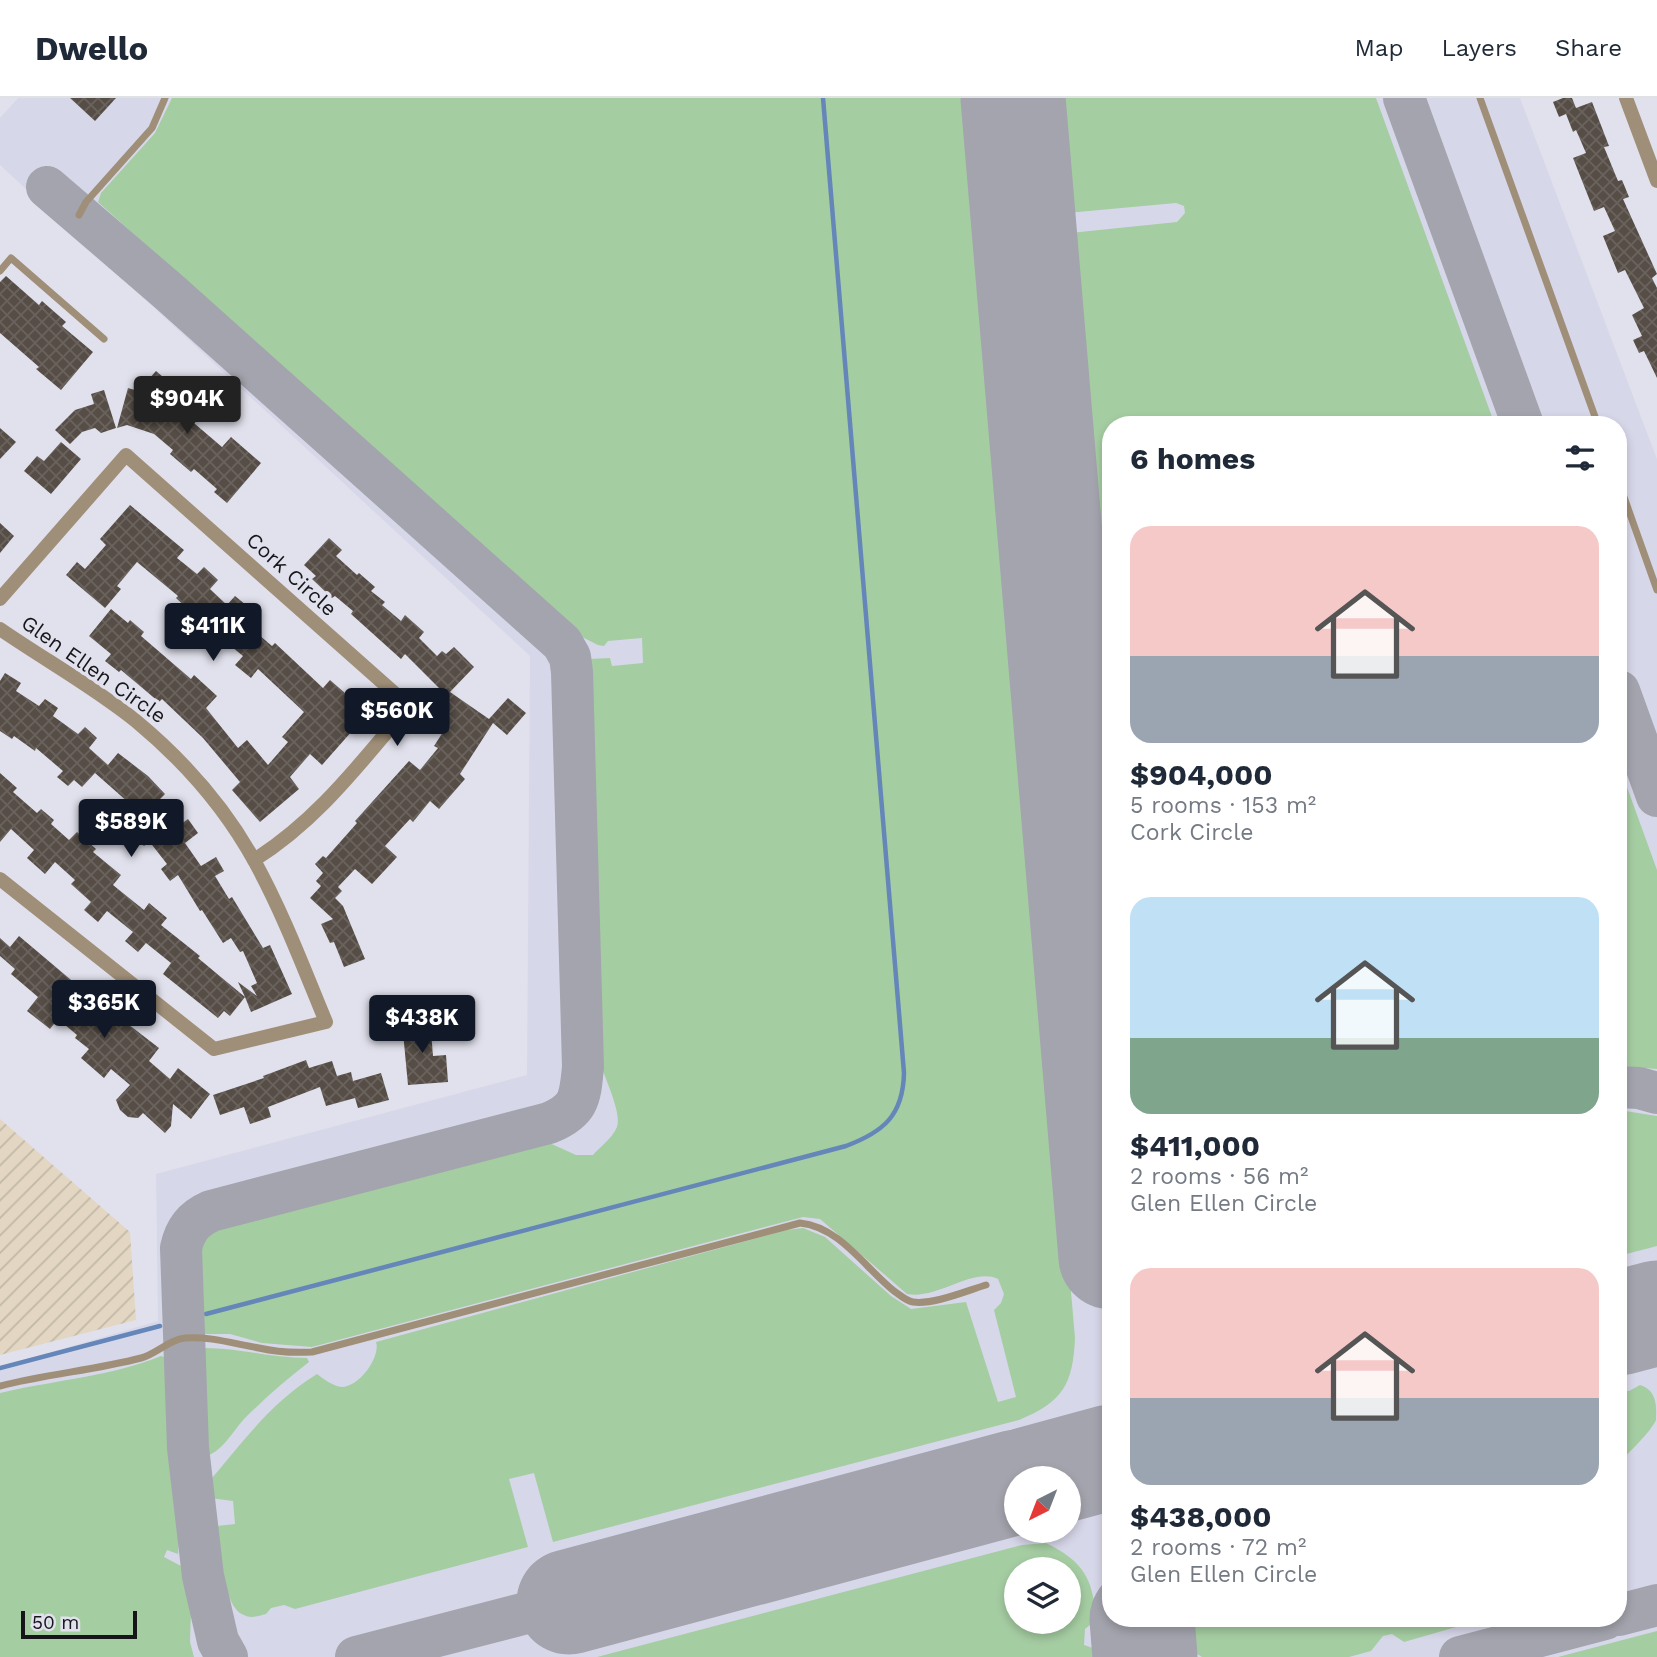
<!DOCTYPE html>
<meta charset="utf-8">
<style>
body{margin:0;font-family:"Work Sans",sans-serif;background:#f6f6f7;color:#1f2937;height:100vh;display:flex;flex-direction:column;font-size:26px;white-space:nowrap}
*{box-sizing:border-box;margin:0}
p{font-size:23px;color:#747a83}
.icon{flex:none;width:38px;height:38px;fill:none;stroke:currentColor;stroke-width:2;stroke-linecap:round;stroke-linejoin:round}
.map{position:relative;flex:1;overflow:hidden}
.details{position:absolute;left:1102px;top:318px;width:525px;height:1211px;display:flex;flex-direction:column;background:#fff;border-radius:28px;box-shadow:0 4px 10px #0003}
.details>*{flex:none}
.needle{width:46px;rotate:222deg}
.fabs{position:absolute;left:1004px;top:1368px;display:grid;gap:14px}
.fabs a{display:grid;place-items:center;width:77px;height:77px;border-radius:50%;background:#fff;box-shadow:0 4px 10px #0003;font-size:35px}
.scale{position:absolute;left:21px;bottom:18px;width:116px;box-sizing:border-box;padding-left:7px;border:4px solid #16161a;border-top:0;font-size:19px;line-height:24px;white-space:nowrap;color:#16161a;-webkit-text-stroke:5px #e1e1ed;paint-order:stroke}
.price{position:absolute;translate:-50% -60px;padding:0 16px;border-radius:7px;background:#111827;color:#fff;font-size:23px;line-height:46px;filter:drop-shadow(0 2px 4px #0008)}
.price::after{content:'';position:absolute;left:50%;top:42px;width:21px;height:16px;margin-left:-10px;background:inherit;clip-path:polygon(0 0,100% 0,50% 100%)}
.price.on{background:#222;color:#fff}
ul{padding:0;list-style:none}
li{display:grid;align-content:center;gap:14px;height:371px;padding:0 28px}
li span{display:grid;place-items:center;height:217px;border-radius:21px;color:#555}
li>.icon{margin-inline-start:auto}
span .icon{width:126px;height:126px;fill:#fffc;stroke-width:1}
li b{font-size:30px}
h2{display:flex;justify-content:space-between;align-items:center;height:84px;padding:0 28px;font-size:30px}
header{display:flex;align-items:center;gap:42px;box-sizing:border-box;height:98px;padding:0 35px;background:#fff;border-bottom:2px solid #e0e1e3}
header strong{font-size:33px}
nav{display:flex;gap:38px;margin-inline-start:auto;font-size:24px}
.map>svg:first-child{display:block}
.built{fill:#d7d7ea;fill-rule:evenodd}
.industrial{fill:url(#industrial-furrows)}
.green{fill:#a5cda2;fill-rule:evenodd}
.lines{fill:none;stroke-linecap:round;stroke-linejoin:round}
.stream{stroke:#6586b9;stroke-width:4.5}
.taxiway{stroke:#a4a4ae;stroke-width:42}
.runway{stroke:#a4a4ae;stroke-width:105}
.building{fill:url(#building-cross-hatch)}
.service{stroke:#a08f78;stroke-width:7}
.minor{stroke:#a08f78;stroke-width:14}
.labels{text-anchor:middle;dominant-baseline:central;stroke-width:7;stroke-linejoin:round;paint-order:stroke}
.street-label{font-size:21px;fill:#16161a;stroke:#e1e1ed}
</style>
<header>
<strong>Dwello</strong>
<nav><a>Map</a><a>Layers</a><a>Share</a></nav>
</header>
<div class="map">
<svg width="1657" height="1559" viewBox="0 0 1657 1559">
<defs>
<pattern id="industrial-furrows" width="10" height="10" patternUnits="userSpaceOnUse" patternTransform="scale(1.75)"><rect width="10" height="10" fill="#e3d7c3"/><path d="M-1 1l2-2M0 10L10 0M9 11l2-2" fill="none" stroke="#c2b8a7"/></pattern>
<pattern id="building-cross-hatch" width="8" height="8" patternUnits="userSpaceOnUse" patternTransform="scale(1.75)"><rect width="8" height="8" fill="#564d46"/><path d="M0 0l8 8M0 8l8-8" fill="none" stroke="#6a635d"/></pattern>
</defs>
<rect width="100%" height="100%" fill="#e1e1ed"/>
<path class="built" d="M18,0H1520L1657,361V1559H0V1269L158,1223L156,1076L527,977L530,558L0,67V20ZM1111,327H1619V1521H1111ZM1017,1381H1069V1433H1017ZM1017,1472H1069V1524H1017Z"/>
<polygon class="industrial" points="0,1021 130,1134 136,1222 0,1257"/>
<g class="green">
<path d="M172,0H968L1075,1240C1073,1286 1063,1304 1019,1322L553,1444L534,1375L509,1381L528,1449L295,1511L284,1507L271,1510L266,1516C258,1518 251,1521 244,1517C222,1509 221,1450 217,1428L235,1426L233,1403L210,1400L207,1386C243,1344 270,1305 317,1276C325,1282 333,1288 342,1289C359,1289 381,1259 376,1244L787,1132L803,1130L825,1139L891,1198L911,1211L966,1204L998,1304L1016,1299L994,1212L1001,1205L1004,1196L998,1181C972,1169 938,1202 907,1196L820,1121L803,1119L312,1249L262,1245L230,1236H204C199,1208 187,1150 214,1133L545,1043L576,1057H593C600,1049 611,1041 616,1031C624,1018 604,979 599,962L588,561L610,560L612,568L643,565L642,540L608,543L604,548L598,547L582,539L98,104L101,95L155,35Z"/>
<polygon points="1057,0 1376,0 1495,327 1111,327 1111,548 1104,542 1070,135 1177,124 1185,115 1184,108 1176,105 1067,115"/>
<polygon points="1619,667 1657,772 1657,971 1619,968"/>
<polygon points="1619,1012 1657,1018 1657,1148 1619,1158"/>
<path d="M205,1250C239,1250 272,1260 307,1260L309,1264C287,1281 266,1299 246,1319C234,1331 224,1352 207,1358L201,1322Z"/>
<path d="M161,1258L172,1261L180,1427L178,1456L167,1452L164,1459L181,1468L191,1513L190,1544L194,1559H0V1295C54,1282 110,1279 161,1258Z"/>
<path d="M1640,1287C1656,1292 1657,1306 1656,1322C1650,1335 1629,1354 1619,1365V1292L1629,1293Z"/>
<path d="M1046,1445C1084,1464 1093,1480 1096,1522L1085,1531L1084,1547L1102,1553V1559H597L1022,1447ZM1017,1472H1069V1524H1017Z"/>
<polygon points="1188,1521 1474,1521 1456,1529 1404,1544 1392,1536 1383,1538 1371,1553 1349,1559 1202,1559 1191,1552"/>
<polygon points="1657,1533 1657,1559 1558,1559"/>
</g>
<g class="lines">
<g class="stream">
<path d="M206,1216L846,1048C883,1034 903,1018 904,975L823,0"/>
<polyline points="0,1270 160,1228"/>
</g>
<g class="taxiway">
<polyline points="1404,0 1523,327"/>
<path d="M47,89L168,193L562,545L570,559L572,574L583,969C580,1000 580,1012 549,1025L211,1113C193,1121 185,1132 181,1150L188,1350L203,1478L218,1543L227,1559"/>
<polyline points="1059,536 1075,619 1111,703"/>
<polyline points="1619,593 1657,698"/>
<polyline points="1619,989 1639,990 1657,995"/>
<polyline points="1619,1233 1657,1229"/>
<polyline points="1619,1517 1657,1507"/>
<polyline points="1143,1534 1147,1559"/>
<polyline points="356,1559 569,1504"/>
<polyline points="1460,1559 1605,1521"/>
</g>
<g class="runway">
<polyline points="1013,0 1111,1159"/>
<polyline points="1619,1225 1657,1215"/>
<polyline points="1030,1381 1111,1359"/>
<polyline points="569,1504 1017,1384"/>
<polyline points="1142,1521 1145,1559"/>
</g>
</g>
<g class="building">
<polygon points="70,0 116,0 95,23"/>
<polygon points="1563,0 1572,0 1576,10 1592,4 1609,48 1604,49 1618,83 1622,82 1629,99 1623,101 1657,176 1652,180 1657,190 1657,280 1644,253 1639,255 1633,242 1642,238 1632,217 1644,210 1625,172 1618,175 1603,138 1615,133 1604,109 1594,113 1573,60 1586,55 1576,32 1573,34 1566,16 1559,19 1553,4"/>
<polygon points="6,178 39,207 42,203 66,224 62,228 93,254 61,292 36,271 39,269 0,235 0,184"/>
<polygon points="156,273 191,303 181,314 222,349 231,339 261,365 227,405 214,394 217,391 194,371 191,374 170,356 173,352 154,336 127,327 117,330 128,290 138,293"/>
<polygon points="104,292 116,330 101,335 95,330 82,334 70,346 55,332 75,312 94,306 91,296"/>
<polygon points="0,330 16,344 0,361"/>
<polygon points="61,344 81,361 51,396 24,373 37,358 44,363"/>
<polygon points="130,407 184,452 177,460 197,476 204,469 218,482 210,491 227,507 235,498 246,507 238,516 255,531 253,532 272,548 275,545 323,590 330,582 368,615 322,667 310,656 290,679 299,691 260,724 232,692 240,684 203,640 162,601 159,604 121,572 119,574 105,563 111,556 89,538 111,511 128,525 130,522 144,534 141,538 191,581 194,577 217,598 206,610 238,650 247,642 268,667 288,644 282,639 304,614 258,571 251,580 235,567 243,558 204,526 176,500 178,498 137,464 117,488 121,491 105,510 66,477 77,464 85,471 106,447 100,441"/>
<polygon points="0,425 14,438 0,455"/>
<polygon points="329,440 342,452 336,458 357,477 359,475 375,489 371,493 385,504 382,507 401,523 405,517 424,534 419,540 437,558 442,553 446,556 454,549 474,569 450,594 489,621 508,600 526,615 507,637 493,625 460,676 465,681 439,711 430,703 413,724 410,721 385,748 397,759 372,786 355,771 338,789 342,793 335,800 343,808 365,861 344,869 334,844 330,845 321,826 333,821 310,800 321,788 316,783 323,775 315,766 323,758 326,760 357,725 355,723 409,663 420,672 438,650 434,648 443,634 441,592 405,556 401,561 351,516 353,513 335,498 332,500 312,481 316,478 304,467"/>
<polygon points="5,575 21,585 16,593 39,608 45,601 58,610 53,618 78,636 85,629 97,640 89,650 108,667 118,655 148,678 165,696 155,706 176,730 188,721 198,735 185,745 201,768 216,759 224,773 215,778 229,801 232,799 263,850 270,847 292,896 251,914 245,899 230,918 224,913 218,920 163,876 171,865 146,845 138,854 125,843 133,834 107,813 98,824 84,812 91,804 71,786 75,782 55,764 45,776 27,760 34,752 11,731 0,744 0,675 17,690 13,694 37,715 41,711 54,722 51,726 69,742 77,734 96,751 93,754 121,777 113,787 144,812 149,805 167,820 161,827 200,858 198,860 245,899 238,884 257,898 251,888 257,885 243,853 240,854 231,840 223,845 202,812 200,813 178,777 170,783 161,771 167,766 149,743 144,748 133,736 137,733 126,722 137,712 95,675 82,689 74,682 68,688 57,679 63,673 36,650 35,653 14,638 12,641 0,633 0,583"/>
<polygon points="19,838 122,925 124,923 159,950 149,963 170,981 178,970 210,996 191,1021 173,1006 171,1028 165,1035 143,1015 138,1020 128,1019 120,1012 116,1002 130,987 111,971 104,980 81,960 89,951 75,940 77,937 58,921 50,931 27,913 38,899 11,876 15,871 0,858 0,840 10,849"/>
<polygon points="430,921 433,958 446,957 448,984 408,987 402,924"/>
<polygon points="306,962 309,970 332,963 337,978 351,974 353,983 381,975 389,1002 358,1010 355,1000 326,1008 320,989 268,1009 271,1019 250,1026 244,1009 220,1017 213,997 264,980 263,978"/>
</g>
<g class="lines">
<g class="service">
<polyline points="1480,0 1598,327"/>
<polyline points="79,117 86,104 152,30 165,0"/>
<polyline points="0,173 11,160 104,241"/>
<polyline points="1619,385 1657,492"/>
<path d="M0,1288C47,1276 95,1272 141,1260C156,1256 170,1241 185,1240C210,1238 235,1246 259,1250C276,1254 294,1255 312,1254L800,1125C840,1129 865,1170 894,1193C900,1197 906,1203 913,1204C933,1207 966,1193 986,1187"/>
</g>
<g class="minor">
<polyline points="1626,0 1657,83"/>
<path d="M0,501L126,357L409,608C360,665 318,722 254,762"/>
<path d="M0,531C45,562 94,589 136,623C183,662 226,711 255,764C283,815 304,871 326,924L214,951L0,781"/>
</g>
</g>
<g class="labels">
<g class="street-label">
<text transform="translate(292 476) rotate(42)">Cork Circle</text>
<text transform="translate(94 571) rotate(35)">Glen Ellen Circle</text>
</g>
</g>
</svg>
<div class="fabs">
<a><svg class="needle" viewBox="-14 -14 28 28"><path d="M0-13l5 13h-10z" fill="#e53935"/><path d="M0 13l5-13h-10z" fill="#747a83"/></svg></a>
<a><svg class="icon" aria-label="layers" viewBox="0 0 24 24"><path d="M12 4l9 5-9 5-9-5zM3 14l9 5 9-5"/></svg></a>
</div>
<div class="scale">50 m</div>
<b class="price on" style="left:187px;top:338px">$904K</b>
<b class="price" style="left:213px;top:565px">$411K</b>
<b class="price" style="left:397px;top:650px">$560K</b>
<b class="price" style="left:131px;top:761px">$589K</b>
<b class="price" style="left:104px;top:942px">$365K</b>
<b class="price" style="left:422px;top:957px">$438K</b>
<section class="details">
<h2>6 homes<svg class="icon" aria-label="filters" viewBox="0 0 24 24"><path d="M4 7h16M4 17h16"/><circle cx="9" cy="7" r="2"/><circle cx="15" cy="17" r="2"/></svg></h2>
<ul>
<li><span style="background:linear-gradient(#f6c9c9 60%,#9aa5b1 0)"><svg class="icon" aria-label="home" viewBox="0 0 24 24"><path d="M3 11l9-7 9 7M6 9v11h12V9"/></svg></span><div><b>$904,000</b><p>5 rooms · 153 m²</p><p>Cork Circle</p></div></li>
<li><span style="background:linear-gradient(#bfe0f5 65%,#7fa58c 0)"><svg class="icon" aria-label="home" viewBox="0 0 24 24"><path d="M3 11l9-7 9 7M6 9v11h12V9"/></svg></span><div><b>$411,000</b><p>2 rooms · 56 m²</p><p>Glen Ellen Circle</p></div></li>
<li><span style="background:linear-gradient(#f6c9c9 60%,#9aa5b1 0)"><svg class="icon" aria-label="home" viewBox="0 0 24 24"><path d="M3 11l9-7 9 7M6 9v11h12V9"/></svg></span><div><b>$438,000</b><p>2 rooms · 72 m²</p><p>Glen Ellen Circle</p></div></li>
</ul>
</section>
</div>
